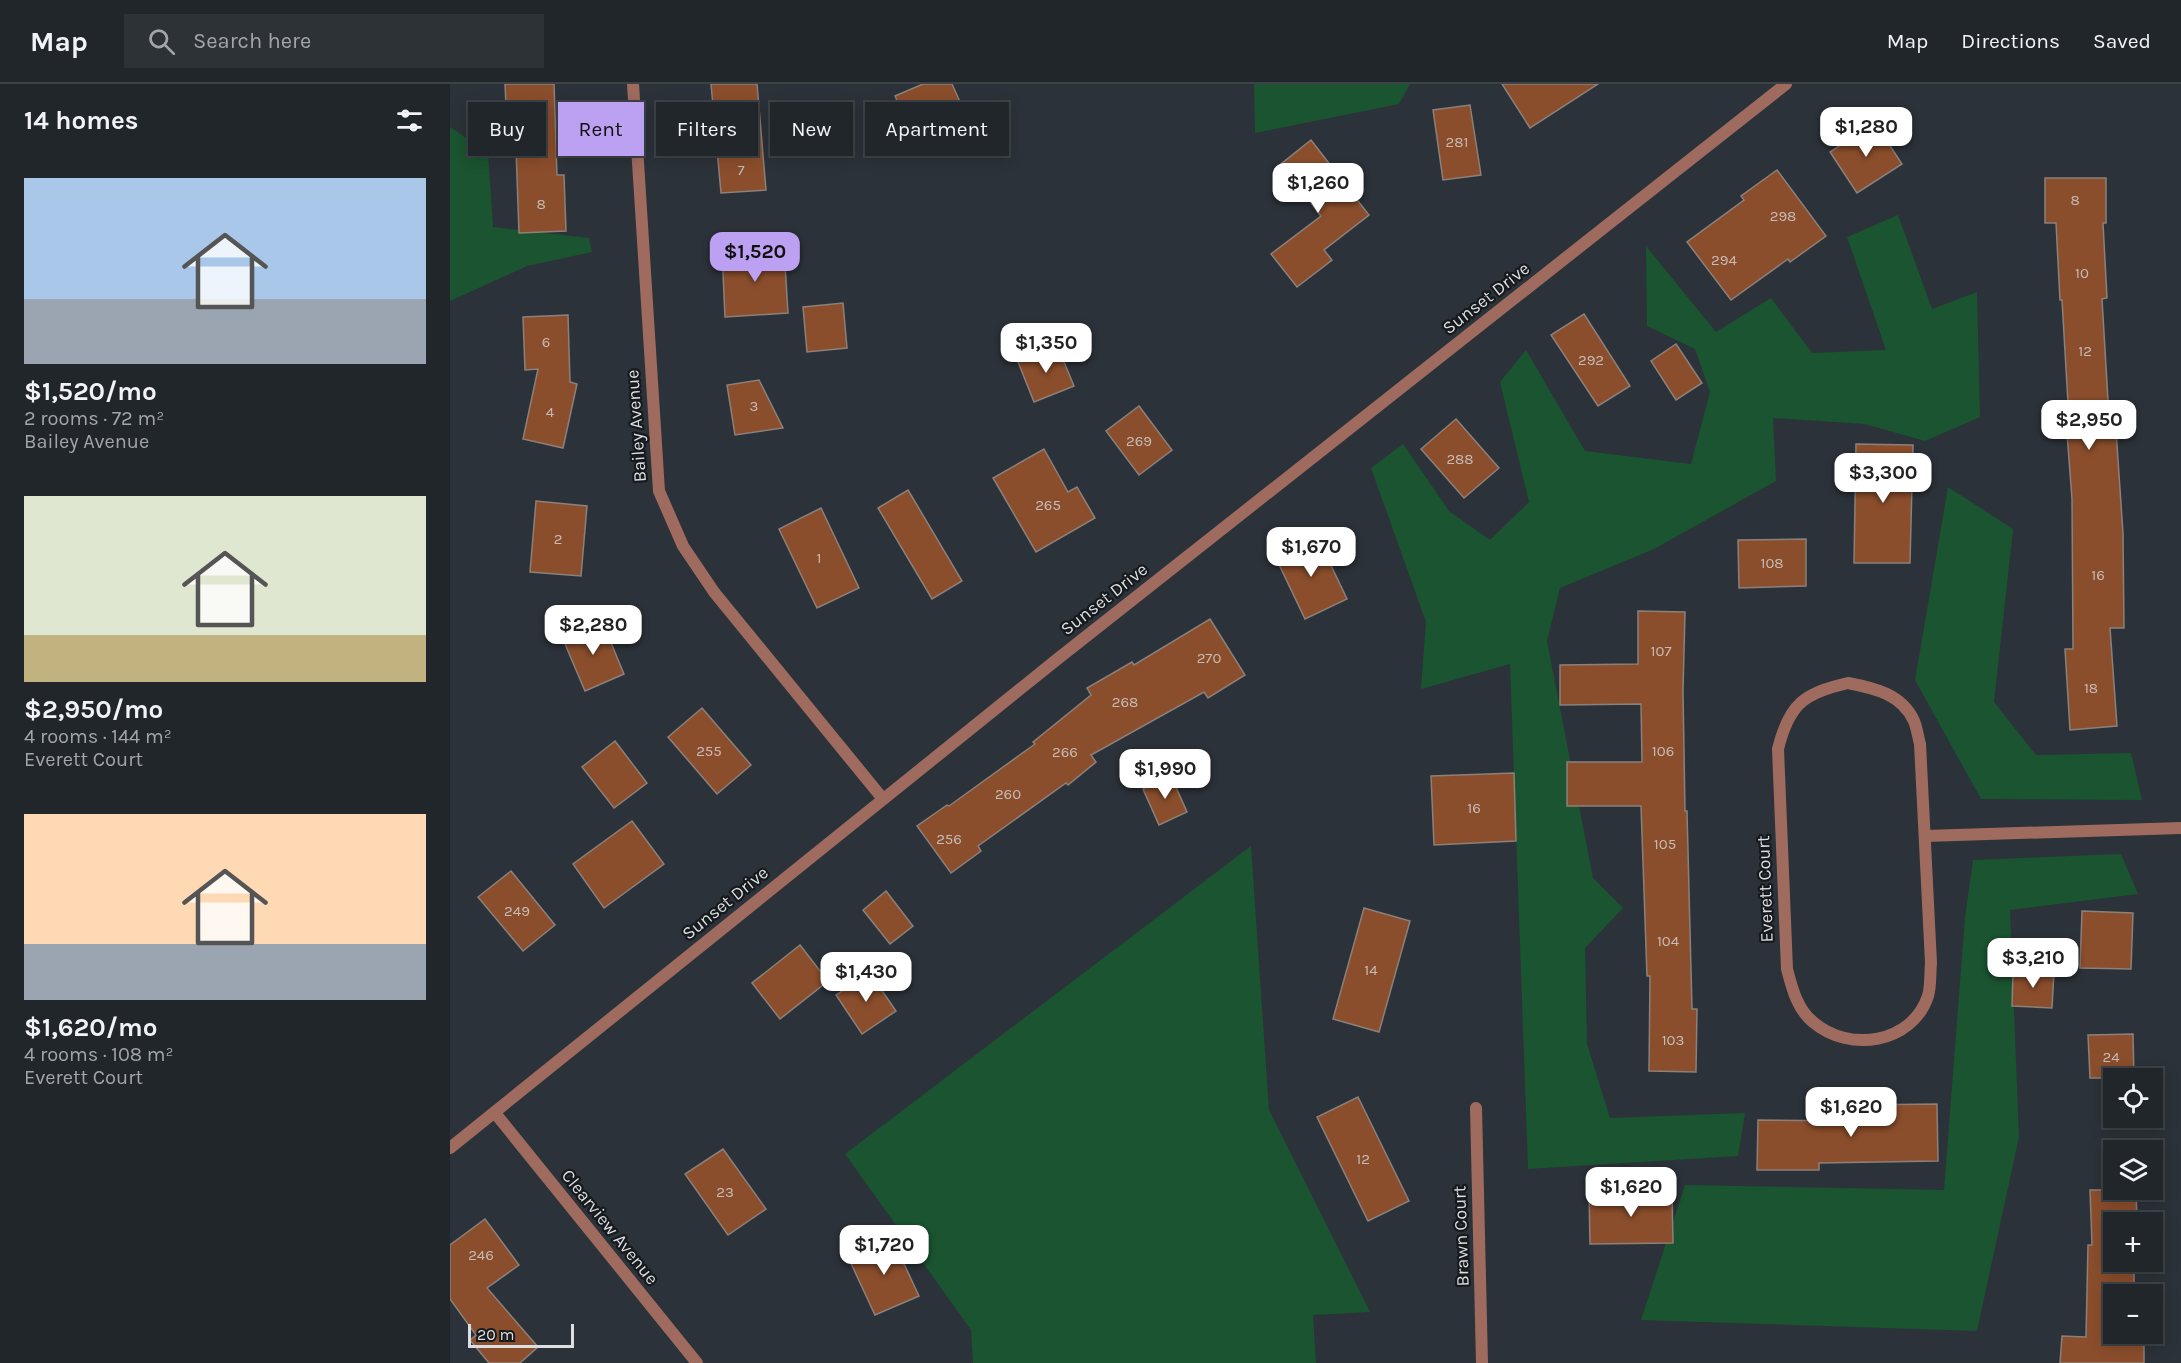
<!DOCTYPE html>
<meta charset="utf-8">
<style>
body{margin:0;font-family:Karla,sans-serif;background:#2d3237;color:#f1f3f6;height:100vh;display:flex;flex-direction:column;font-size:22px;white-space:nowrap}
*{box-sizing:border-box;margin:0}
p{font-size:20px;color:#a2a5a9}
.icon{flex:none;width:33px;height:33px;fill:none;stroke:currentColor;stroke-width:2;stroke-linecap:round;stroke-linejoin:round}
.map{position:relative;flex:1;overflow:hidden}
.panel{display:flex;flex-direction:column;background:#21262b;width:450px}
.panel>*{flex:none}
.banner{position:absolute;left:18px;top:18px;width:570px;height:54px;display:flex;gap:12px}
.fabs{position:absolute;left:1653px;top:984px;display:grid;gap:12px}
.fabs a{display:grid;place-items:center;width:60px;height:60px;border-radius:0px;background:#21262b;box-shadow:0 3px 15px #0003,0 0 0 2px #3e4347;font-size:30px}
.scale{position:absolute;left:18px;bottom:15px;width:106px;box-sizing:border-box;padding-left:6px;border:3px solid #dbdfe3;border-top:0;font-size:16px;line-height:21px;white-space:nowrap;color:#dbdfe3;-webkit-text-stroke:4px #171a1d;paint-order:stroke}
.price{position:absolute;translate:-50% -51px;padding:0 14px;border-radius:12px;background:#fff;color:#222;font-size:20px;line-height:39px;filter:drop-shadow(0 2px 3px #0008)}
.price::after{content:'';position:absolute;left:50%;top:36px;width:18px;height:14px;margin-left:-9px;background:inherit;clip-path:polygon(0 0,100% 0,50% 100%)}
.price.selected{background:#bca0f2;color:#111}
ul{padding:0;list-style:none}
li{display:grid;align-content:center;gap:12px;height:318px;padding:0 24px}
li span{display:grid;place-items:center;height:186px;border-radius:0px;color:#555}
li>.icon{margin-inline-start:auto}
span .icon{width:108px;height:108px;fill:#fffc;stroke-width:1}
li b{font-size:26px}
h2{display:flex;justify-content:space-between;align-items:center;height:72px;padding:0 24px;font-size:26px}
.tag{padding:0 21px;border-radius:0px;background:#21262b;box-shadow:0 3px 15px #0003,0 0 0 2px #3e4347;font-size:21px;line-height:54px}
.tag.selected{background:#bca0f2;color:#111}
header{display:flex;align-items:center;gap:36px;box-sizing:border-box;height:84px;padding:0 30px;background:#21262b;border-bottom:2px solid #3e4347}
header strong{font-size:28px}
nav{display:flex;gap:33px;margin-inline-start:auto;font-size:21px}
.search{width:420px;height:54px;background:#2d3237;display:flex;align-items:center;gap:15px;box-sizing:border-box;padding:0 21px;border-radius:0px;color:#a2a5a9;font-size:22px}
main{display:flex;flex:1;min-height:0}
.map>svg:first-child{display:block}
.green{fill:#1a5430}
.building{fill:#8b4e2c;stroke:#8b807b;stroke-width:1.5}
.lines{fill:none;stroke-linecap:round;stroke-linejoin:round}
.minor{stroke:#9f6b5f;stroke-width:12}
.tertiary{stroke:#9f6b5f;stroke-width:12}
.labels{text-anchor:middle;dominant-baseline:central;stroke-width:4.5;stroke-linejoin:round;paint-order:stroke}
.number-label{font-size:15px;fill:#c7bbb5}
.street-label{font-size:18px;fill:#dbdfe3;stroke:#171a1d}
</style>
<header>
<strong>Map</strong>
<div class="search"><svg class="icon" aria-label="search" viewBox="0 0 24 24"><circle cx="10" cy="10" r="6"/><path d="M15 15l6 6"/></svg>Search here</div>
<nav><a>Map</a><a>Directions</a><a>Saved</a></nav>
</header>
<main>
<section class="panel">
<h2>14 homes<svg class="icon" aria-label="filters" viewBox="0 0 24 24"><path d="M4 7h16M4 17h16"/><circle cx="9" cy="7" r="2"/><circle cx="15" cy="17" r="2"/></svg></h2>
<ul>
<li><span style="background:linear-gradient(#a9c7e8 65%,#9aa5b1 0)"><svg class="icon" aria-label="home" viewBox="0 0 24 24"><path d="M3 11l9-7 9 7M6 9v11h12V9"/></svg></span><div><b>$1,520/mo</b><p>2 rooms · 72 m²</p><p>Bailey Avenue</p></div></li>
<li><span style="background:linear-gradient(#dfe7d0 75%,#c2b280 0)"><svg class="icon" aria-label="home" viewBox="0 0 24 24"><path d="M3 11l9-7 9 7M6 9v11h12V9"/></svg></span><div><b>$2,950/mo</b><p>4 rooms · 144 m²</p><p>Everett Court</p></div></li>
<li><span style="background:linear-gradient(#ffd9b3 70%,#9aa5b1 0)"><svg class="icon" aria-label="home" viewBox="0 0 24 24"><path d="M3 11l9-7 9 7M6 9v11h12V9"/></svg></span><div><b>$1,620/mo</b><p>4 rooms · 108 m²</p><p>Everett Court</p></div></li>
</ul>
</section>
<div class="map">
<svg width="1731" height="1279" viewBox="0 0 1731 1279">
<rect width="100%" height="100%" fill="#2c3239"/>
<g class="green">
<polygon points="804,0 960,0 949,20 805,49"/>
<polygon points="0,43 38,68 43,143 139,154 142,168 77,182 0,217"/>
<polygon points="1448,131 1482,225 1527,208 1530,333 1475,357 1415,340 1323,334 1326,397 1204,465 1110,504 1097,557 1143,794 1173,824 1135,864 1137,960 1160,1034 1295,1029 1288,1072 1078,1085 1060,580 971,605 976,538 921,384 953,360 999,427 1040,456 1079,418 1050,298 1076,266 1135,367 1241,380 1260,308 1245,265 1197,242 1196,162 1266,248 1321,214 1362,269 1436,266 1397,153"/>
<polygon points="1498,403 1563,445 1544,618 1586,671 1681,669 1692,716 1531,715 1465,596"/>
<polygon points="801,762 819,1026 920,1228 863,1231 866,1279 523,1279 521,1246 395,1070"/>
<polygon points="1671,770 1688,810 1560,826 1569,1053 1527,1247 1191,1236 1235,1101 1494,1106 1515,833 1523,776"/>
</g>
<g class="building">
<polygon points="55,0 104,0 107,91 114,91 116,147 69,149 66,65 58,65"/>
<polygon points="261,0 307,0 316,106 271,109"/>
<polygon points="473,0 502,0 515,29 494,38 503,58 471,71 445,12"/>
<polygon points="1052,0 1148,0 1080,44"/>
<polygon points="1020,21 1031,91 993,96 983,26"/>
<polygon points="1425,39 1452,80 1407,109 1380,68"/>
<polygon points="861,56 919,131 874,166 882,176 847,203 821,170 871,132 831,80"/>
<polygon points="1327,86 1376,152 1340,178 1338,175 1281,216 1237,158 1294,116 1291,112"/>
<polygon points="1595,94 1656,94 1656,139 1653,139 1657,214 1652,215 1659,333 1665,332 1673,449 1674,544 1660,544 1667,642 1620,646 1615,565 1623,565 1622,415 1616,336 1619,336 1612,216 1610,216 1606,139 1595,139"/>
<polygon points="334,164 338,229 275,233 272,168"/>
<polygon points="393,219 397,264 357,268 353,223"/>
<polygon points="1134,230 1180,302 1148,322 1101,251"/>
<polygon points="118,231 120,298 127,300 113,364 73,355 88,285 75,286 73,233"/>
<polygon points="1226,260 1252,299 1226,316 1201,277"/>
<polygon points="607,261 624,302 584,318 568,278"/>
<polygon points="309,296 333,344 285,351 277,301"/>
<polygon points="689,322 722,366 689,391 656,347"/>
<polygon points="1006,335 1049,384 1014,414 971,365"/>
<polygon points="1406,360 1463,361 1460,479 1404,479"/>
<polygon points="594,365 618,408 627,403 645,434 586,468 543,394"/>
<polygon points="458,406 512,497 482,515 428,424"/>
<polygon points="86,417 137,422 131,492 80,488"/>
<polygon points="371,424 409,504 367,524 329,445"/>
<polygon points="867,452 897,515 855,535 825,472"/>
<polygon points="1356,455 1356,502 1289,504 1288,456"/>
<polygon points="1188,527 1235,528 1233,607 1235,727 1237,727 1242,925 1247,925 1246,988 1199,987 1200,892 1197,892 1191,722 1117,722 1117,678 1192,678 1191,620 1110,621 1110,581 1188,580"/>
<polygon points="760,535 795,591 758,614 754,608 641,671 646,678 618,701 616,699 528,762 531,767 501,789 467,742 497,721 499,722 585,660 583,658 641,611 637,604 682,578 684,581"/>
<polygon points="152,537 174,590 135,607 112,553"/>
<polygon points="252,624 301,681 267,710 218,653"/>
<polygon points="165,657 197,699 164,724 132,683"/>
<polygon points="1064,689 1066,757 984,761 981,692"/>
<polygon points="721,692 737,728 709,741 693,705"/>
<polygon points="182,737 214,780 154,824 123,780"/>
<polygon points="61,787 105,841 73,867 28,813"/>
<polygon points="436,807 463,842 440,860 413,826"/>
<polygon points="914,824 960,837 929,948 883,935"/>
<polygon points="1632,827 1683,829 1681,885 1630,884"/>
<polygon points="350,861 378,897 330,935 302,899"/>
<polygon points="1563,886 1604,888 1602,924 1562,922"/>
<polygon points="420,889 446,927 412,950 386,911"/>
<polygon points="1683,950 1684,994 1640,994 1638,951"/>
<polygon points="908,1013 959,1117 918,1137 867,1033"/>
<polygon points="1487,1020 1488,1077 1369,1079 1369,1086 1307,1086 1308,1036 1402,1037 1402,1021"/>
<polygon points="273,1065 316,1125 278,1151 235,1090"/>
<polygon points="1640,1106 1686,1106 1687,1138 1664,1138 1664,1178 1684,1178 1684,1210 1664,1210 1664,1250 1683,1250 1683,1256 1694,1256 1694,1279 1610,1279 1612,1252 1636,1253 1638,1161 1642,1161"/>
<polygon points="1222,1107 1223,1159 1140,1160 1139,1109"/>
<polygon points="35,1135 69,1181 37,1204 88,1263 70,1279 39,1279 20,1256 26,1251 0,1215 0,1161"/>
<polygon points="442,1154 469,1212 425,1231 398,1173"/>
</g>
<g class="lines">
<g class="minor">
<polyline points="183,0 209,407 233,462 264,508 433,715"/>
<path d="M1398,599C1424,604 1452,610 1464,637C1467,644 1468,653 1470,660L1481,879C1480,889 1481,902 1478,912C1462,960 1399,969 1363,938C1347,925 1342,904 1337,885L1328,665C1339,620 1354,609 1398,599Z"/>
<polyline points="1475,752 1731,744"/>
<polyline points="1026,1024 1032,1279"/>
<polyline points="45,1029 247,1279"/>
</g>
<polyline class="tertiary" points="0,1064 605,577 1336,0"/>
</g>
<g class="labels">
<g class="number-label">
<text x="1007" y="58">281</text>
<text x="291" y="86">7</text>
<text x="1625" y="116">8</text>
<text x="91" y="120">8</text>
<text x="1333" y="132">298</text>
<text x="1274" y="176">294</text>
<text x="1632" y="189">10</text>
<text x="96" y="258">6</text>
<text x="1635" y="267">12</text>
<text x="1141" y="276">292</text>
<text x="304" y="322">3</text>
<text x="100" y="328">4</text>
<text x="689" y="357">269</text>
<text x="1010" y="375">288</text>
<text x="598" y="421">265</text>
<text x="108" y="455">2</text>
<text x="369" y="474">1</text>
<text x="1322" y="479">108</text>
<text x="1648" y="491">16</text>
<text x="1211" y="567">107</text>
<text x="759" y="574">270</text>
<text x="1641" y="604">18</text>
<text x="675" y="618">268</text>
<text x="259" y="667">255</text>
<text x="1213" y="667">106</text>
<text x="615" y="668">266</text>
<text x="558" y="710">260</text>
<text x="1024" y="724">16</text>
<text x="499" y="755">256</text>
<text x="1215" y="760">105</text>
<text x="67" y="827">249</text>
<text x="1218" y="857">104</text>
<text x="921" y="886">14</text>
<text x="1223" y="956">103</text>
<text x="1661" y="973">24</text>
<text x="913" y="1075">12</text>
<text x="275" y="1108">23</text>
<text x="31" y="1171">246</text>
</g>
<g class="street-label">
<text transform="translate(1036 214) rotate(-38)">Sunset Drive</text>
<text transform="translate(186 342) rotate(-94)">Bailey Avenue</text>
<text transform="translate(654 515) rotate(-38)">Sunset Drive</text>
<text transform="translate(1315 805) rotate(-92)">Everett Court</text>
<text transform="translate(275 819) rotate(-39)">Sunset Drive</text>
<text transform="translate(160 1143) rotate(51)">Clearview Avenue</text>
<text transform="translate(1011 1152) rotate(-92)">Brawn Court</text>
</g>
</g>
</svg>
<div class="fabs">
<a><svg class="icon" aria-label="locate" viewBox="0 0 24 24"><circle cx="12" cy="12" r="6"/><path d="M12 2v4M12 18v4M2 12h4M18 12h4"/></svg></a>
<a><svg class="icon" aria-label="layers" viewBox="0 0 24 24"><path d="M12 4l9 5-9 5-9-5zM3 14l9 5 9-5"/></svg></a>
<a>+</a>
<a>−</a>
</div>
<div class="scale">20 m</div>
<b class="price" style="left:1416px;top:74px">$1,280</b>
<b class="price" style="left:868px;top:130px">$1,260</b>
<b class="price selected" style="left:305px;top:199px">$1,520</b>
<b class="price" style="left:596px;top:290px">$1,350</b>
<b class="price" style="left:1639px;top:367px">$2,950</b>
<b class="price" style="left:1433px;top:420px">$3,300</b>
<b class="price" style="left:861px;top:494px">$1,670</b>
<b class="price" style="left:143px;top:572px">$2,280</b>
<b class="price" style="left:715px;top:716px">$1,990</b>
<b class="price" style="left:1583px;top:905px">$3,210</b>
<b class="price" style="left:416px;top:919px">$1,430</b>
<b class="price" style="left:1401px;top:1054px">$1,620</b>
<b class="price" style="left:1181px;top:1134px">$1,620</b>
<b class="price" style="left:434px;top:1192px">$1,720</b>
<div class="banner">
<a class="tag">Buy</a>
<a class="tag selected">Rent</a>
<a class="tag">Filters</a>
<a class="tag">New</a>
<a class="tag">Apartment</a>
</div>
</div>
</main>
